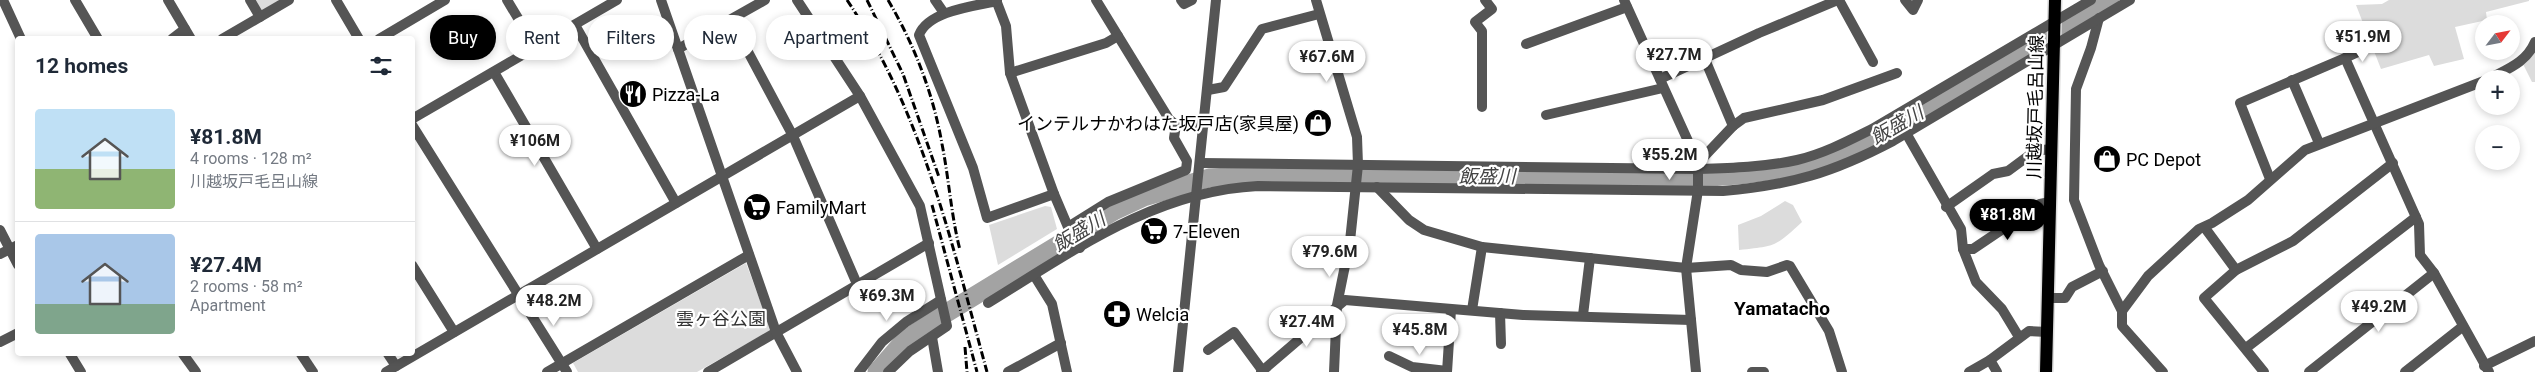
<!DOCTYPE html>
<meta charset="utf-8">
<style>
body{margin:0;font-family:Roboto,"Noto Sans JP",sans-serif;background:#f6f6f7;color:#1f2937;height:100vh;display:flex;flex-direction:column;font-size:19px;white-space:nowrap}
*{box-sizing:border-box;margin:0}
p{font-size:16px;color:#747a83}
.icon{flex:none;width:28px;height:28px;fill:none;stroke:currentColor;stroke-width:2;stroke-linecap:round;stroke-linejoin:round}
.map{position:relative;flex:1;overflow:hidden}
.details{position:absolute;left:15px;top:36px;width:400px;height:320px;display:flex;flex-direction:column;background:#fff;border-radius:5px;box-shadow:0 2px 8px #0003}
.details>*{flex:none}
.hud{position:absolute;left:430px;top:15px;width:475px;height:45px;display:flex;gap:10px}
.needle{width:32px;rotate:58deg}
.tools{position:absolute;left:2475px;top:15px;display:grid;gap:10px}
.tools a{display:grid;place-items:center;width:45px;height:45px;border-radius:50%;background:#fff;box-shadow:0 2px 8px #0003;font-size:25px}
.price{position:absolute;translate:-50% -42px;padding:0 11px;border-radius:18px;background:#fff;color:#222;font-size:16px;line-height:32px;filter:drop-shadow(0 1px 2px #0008)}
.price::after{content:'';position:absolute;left:50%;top:30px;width:15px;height:11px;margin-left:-8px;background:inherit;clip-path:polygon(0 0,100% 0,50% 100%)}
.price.on{background:#000;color:#fff}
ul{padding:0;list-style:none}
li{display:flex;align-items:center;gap:15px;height:125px;padding:0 20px}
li+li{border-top:1px solid #e0e1e3}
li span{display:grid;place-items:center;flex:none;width:140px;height:100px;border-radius:5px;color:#555}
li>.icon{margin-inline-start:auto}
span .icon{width:60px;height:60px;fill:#fffc;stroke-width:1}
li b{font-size:21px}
h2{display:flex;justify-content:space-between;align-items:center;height:60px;padding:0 20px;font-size:21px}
.tag{padding:0 18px;border-radius:22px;background:#fff;box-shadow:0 2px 8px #0003;font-size:18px;line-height:45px}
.tag.on{background:#000;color:#fff}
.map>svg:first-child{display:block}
.green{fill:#dcdcdc}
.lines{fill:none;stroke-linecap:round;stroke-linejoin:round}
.river{stroke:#a3a3a3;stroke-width:19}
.primary-casing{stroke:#dbdbdb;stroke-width:15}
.minor{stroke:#555;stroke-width:10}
.tertiary{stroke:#555;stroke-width:10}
.primary{stroke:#000;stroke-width:12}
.rail{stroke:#000;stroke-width:3;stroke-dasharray:8 2.5 1 2.5;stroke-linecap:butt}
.labels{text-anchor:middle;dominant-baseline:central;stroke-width:4.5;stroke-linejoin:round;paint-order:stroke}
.poi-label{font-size:18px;fill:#000;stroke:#fff;text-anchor:start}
.street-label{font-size:18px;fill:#000;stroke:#fff}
.park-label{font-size:18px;fill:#333;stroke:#fff}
.water-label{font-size:19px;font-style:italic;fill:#444;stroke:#fff}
.neighbourhood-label{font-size:19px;font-weight:bold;fill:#000;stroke:#fff}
</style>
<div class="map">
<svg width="2535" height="372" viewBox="0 0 2535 372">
<rect width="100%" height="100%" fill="#fff"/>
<g class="green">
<polygon points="254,0 280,0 261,11"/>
<polygon points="2389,0 2529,0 2529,1 2486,12 2487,20 2455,27 2464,59 2434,66 2429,55 2381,69 2356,5 2382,4"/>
<polygon points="2535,51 2535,82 2532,82 2523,64"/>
<path d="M1785,201L1793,205L1802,222C1775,247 1776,246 1739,250L1738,225L1761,216Z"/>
<polygon points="1045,206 1051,207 1057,229 998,265 989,225"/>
<polygon points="746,263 771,330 697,372 578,372 573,363"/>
</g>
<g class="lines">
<path class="river" d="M877,372L905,340L935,320L1114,211L1144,197L1209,178L1256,176L1709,177C1765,174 1817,165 1868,142L2110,0"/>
<g class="primary-casing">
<polyline id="primary" points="2046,372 2055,0"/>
</g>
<g class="minor">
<polyline points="3,0 21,39"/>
<polyline points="168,0 191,39"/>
<polyline points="250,0 260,17"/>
<polyline points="507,0 536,48"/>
<polyline points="797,0 860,96 920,206 947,326 910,351 888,372"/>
<polyline points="935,0 944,13"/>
<polyline points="996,0 1006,26 1010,73 1054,194"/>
<polyline points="1181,0 1184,4 1192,0"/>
<polyline points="1316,0 1357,137 1358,165 1350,241 1337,305 1334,372"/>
<polyline points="1624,0 1698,163 1698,190 1686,268 1696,372"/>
<polyline points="1839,0 1873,62"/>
<polyline points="1905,0 1913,10 1918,0"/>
<path d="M997,1C974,6 928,11 919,35L973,168L987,218L1054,194L1068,227L1080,248"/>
<polyline points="2099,18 2091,48 2076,89 2074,200 2099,265 2122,311"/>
<polyline points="731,20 793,136 857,284"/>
<polyline points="575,25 676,203"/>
<polyline points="172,39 185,29"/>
<polyline points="222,39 289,0"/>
<polyline points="1526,44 1627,7"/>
<polyline points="678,49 765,0"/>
<polyline points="1704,57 1733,126"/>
<polyline points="2345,58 2371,46"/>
<polyline points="494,72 597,249"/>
<polyline points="1010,73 1106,43 1118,36"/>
<polyline points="1660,79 1759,33 1838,0"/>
<path d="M2489,79C2507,69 2526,63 2535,42"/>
<polyline points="2292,80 2319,143"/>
<polyline points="1208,90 1224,87 1262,29 1319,14"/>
<polyline points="1482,107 1482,31 1475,22 1492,9 1485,0"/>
<polyline points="1546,115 1663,88"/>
<polyline points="412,119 617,0"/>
<polyline points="1906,133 1961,229 1963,249 1976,282 2002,309 2019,337"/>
<path d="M1200,163L1698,169C1731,168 1765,167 1797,160C1823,154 1848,141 1872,129L2091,0"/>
<polyline points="1698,163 1733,126 1744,118 1823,100 1897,73"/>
<polyline points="2270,179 2240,103 2345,58 2419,224 2420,255 2434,273 2489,372"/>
<polyline points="1377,187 1409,220 1424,230 1482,247"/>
<polyline points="1946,207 1993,174 2008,171 2035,151 2051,149"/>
<polyline points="1068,227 1108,202 1186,170 1187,161 1174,138 1176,125"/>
<polyline points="2205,228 2236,270"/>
<polyline points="0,230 18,265"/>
<polyline points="1963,249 1973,249 2040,204 2050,202"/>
<polyline points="412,265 454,332"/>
<polyline points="1034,275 1052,304 1067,372"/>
<polyline points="2048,298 2065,298 2072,287 2103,271"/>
<path d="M988,303C1073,251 1155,191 1258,186L1723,191C1791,185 1832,173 1893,141L2130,0"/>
<polyline points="1472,310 1482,247 1686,268 1731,265 1741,270 1767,272 1787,265 1790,266 1829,331 1842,372"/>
<polyline points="1500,313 1501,344"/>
<polyline points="1583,315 1590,258"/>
<polyline points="932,337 938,372"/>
<polyline points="0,342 18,333"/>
<polyline points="2246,348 2416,217"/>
<polyline points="1208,350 1234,332 1262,370"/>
<polyline points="70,354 81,372"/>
<polyline points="183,354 196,372"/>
<polyline points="388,354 396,366"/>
<polyline points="1389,356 1412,367 1447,371"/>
<polyline points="1990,360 1997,372"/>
<polyline points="2484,366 2535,341"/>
<polyline points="386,372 860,96"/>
<polyline points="547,372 749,255"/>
<polyline points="708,372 929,243"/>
<polyline points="859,372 882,342 906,322 941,300"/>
<polyline points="1008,372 1061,343"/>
<polyline points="1261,372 1345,300 1523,315 1691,320"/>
<polyline points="1447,372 1451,310"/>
<polyline points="1752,372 1764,372"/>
<polyline points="1969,372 1990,360 2029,331 2047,332"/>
<polyline points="2163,372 2122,326 2122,311 2148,276 2199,229 2212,223 2248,200 2305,150 2484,81"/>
<polyline points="2264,372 2204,298 2236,270 2293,241 2393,163"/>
<polyline points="2309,372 2434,273"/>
<polyline points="2405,372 2462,327"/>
</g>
<g class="tertiary">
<polyline points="75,0 98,39"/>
<polyline points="336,0 359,39"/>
<polyline points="661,0 776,332 797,372"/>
<polyline points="1096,0 1169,119 1176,125 1204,125"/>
<polyline points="379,39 445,0"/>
<polyline points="412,125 567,372"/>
<polyline points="0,254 18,245"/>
<polyline points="301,354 313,372"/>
<polyline points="1178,372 1216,0"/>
</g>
<use href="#primary" class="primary"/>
<g class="rail">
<path d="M847,0C922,111 952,244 987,372"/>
<polyline points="867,0 903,74 939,177"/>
<path d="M888,0C914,44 933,93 942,144C949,179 951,215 960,250"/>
<polyline points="932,205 977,372"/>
<polyline points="965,347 967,372"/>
</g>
</g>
<defs>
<g id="restaurant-disc" transform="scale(1.4375)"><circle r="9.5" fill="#000" stroke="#fff"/><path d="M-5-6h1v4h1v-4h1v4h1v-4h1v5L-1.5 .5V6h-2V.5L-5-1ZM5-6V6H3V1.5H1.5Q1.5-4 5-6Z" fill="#fff"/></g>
<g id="shop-disc" transform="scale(1.4375)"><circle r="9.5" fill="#000" stroke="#fff"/><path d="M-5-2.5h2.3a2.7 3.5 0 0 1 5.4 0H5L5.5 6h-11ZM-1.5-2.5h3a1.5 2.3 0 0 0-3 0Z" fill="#fff"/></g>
<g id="supermarket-disc" transform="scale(1.4375)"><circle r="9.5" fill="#000" stroke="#fff"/><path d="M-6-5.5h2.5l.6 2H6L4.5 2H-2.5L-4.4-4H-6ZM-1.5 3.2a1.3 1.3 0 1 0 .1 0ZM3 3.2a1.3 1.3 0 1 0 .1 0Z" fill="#fff"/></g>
<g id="pharmacy-disc" transform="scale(1.4375)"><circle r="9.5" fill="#000" stroke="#fff"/><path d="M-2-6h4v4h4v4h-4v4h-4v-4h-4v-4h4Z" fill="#fff"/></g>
</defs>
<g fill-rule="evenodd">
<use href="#restaurant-disc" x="633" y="94"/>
<use href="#shop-disc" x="1318" y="123"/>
<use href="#shop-disc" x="2107" y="159"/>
<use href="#supermarket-disc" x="757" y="207"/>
<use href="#supermarket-disc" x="1154" y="231"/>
<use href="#pharmacy-disc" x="1117" y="314"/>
</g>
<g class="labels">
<g class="poi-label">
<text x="652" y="94">Pizza-La</text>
<text x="1299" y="123" text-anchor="end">インテルナかわはた坂戸店(家具屋)</text>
<text x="2126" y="159">PC Depot</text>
<text x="776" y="207">FamilyMart</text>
<text x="1173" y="231">7-Eleven</text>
<text x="1136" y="314">Welcia</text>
</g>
<g class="street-label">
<text transform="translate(2035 107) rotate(-89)">川越坂戸毛呂山線</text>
</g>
<g class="park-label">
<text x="721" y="318">雲ヶ谷公園</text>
</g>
<g class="water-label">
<text transform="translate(1897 125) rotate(-30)">飯盛川</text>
<text x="1487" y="176">飯盛川</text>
<text transform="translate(1079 232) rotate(-31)">飯盛川</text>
</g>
<g class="neighbourhood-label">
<text x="1782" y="308">Yamatacho</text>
</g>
</g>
</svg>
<div class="tools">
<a><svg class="needle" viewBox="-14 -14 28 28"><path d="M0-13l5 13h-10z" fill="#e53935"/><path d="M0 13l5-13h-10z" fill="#747a83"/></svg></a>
<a>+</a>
<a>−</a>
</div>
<b class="price" style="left:2363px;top:63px">¥51.9M</b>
<b class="price" style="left:1674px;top:81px">¥27.7M</b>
<b class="price" style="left:1327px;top:83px">¥67.6M</b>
<b class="price" style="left:535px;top:167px">¥106M</b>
<b class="price" style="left:1670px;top:181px">¥55.2M</b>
<b class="price on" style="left:2008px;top:241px">¥81.8M</b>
<b class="price" style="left:1330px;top:278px">¥79.6M</b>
<b class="price" style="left:887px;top:322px">¥69.3M</b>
<b class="price" style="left:554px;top:327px">¥48.2M</b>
<b class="price" style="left:2379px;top:333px">¥49.2M</b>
<b class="price" style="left:1307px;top:348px">¥27.4M</b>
<b class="price" style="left:1420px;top:356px">¥45.8M</b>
<div class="hud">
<a class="tag on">Buy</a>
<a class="tag">Rent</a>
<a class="tag">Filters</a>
<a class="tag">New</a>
<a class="tag">Apartment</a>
</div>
<section class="details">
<h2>12 homes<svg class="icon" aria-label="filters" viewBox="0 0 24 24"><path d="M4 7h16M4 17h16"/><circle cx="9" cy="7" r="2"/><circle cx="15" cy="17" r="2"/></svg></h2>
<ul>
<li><span style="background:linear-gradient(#bfe0f5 60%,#8fb573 0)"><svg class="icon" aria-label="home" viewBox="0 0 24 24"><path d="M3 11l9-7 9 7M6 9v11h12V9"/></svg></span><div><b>¥81.8M</b><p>4 rooms · 128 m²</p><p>川越坂戸毛呂山線</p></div></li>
<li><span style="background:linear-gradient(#a9c7e8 70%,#7fa58c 0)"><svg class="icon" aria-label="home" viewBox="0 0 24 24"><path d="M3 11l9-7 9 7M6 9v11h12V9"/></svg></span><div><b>¥27.4M</b><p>2 rooms · 58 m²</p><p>Apartment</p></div></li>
</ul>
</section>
</div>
